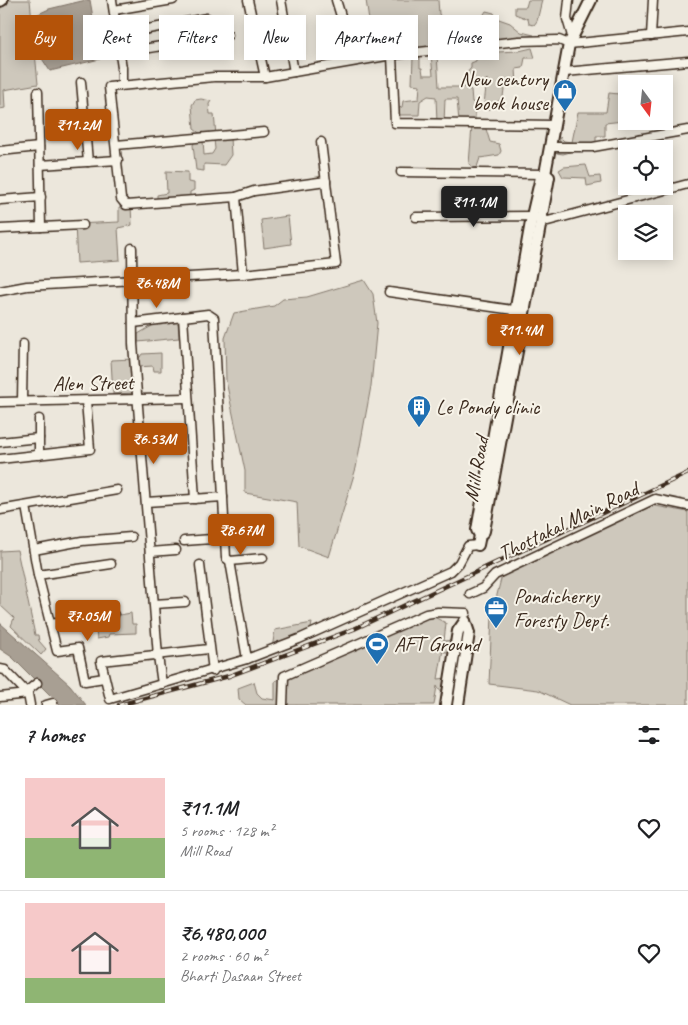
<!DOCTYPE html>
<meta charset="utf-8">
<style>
body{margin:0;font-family:Caveat,sans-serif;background:#f6f6f6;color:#202124;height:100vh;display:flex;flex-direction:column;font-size:19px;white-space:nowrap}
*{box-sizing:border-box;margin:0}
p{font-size:16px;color:#757577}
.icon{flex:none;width:28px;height:28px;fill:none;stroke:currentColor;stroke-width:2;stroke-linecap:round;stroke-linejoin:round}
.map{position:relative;height:705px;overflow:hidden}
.panel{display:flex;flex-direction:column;background:#fff;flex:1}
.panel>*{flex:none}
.guide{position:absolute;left:15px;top:15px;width:659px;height:45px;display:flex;gap:10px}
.needle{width:32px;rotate:165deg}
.tools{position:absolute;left:618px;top:75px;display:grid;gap:10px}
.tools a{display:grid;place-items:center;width:55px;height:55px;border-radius:0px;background:#fff;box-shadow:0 2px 12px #0003;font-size:25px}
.price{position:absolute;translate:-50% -42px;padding:0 11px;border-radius:5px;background:#b45309;color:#fff;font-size:16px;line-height:32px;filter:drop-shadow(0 1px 2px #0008)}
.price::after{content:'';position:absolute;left:50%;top:30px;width:15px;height:11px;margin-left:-8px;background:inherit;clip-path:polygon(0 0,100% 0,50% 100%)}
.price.active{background:#222;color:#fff}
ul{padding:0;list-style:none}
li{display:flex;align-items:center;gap:15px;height:125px;padding:0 25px}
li+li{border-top:1px solid #e0e0e0}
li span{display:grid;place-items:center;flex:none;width:140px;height:100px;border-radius:0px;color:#555}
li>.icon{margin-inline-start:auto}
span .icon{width:60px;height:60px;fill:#fffc;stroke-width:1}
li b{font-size:21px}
h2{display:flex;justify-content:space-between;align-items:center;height:60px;padding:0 25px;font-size:21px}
.tag{padding:0 18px;border-radius:0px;background:#fff;box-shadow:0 2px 12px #0003;font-size:18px;line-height:45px}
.tag.active{background:#b45309;color:#fff}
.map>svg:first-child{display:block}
.green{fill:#cec8bc;stroke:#84796d}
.water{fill:#a89f93;stroke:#7c7064}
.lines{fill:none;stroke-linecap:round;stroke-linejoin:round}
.street-casing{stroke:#3b2a1e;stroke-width:11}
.secondary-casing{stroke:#3b2a1e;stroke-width:14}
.street{stroke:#f7f3e8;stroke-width:8}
.secondary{stroke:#f7f3e8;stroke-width:10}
.rail-casing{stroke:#3b2a1e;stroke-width:4.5}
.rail{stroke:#f7f3e8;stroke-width:2.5;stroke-dasharray:8;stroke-linecap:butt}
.labels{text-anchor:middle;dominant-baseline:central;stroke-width:4;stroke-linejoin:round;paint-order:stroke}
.poi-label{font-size:21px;fill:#3b2a1e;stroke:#f7f3e8;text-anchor:start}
.street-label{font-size:21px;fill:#3b2a1e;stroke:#f7f3e8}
</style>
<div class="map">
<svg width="688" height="705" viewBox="0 0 688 705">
<rect width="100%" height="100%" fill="#ece7dc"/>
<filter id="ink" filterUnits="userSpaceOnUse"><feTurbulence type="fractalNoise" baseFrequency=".02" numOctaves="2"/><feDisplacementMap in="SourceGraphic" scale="10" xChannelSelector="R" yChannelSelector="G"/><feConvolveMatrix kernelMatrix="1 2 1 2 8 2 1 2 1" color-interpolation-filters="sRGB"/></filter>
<g filter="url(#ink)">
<g class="green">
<polygon points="0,0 30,0 38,84 4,90 5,108 0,109"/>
<polygon points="366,0 438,0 439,14 448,28 448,46 391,53 384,26 370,28"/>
<polygon points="528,0 542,0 537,21 534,25 529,24 528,19 515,14 515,7 526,7"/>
<polygon points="486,11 494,13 496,18 510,23 521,32 534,35 532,39 491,42 489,33 479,22"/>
<polygon points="274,23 277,36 285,35 284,52 280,52 278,39 271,40 270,49 259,45 258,39 270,33 269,24"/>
<polygon points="532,48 535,58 525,58 523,68 516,69 517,84 504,89 503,97 489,110 484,104 487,79 485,82 474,83 473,87 467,84 466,74 471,68 471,63 476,61 476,53 519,51"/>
<polygon points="431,54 437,54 439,87 465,87 471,90 472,102 475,103 475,122 459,122 457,99 445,99 444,123 437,123 436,97 428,96 420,101 419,115 397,115 397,109 402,107 403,101 419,99 420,85 412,84 413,57 420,57 420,68 422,68 423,75 433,75"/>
<polygon points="609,93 619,94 622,102 623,121 605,123 605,136 596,136 596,145 563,154 557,153 560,137 564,141 572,142 578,112 606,112"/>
<polygon points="201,99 211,101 209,104 210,114 214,114 216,135 202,135 194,129 192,105 195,100"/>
<polygon points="472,126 486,129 490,142 499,144 501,151 499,155 480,158 477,167 474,168 469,164"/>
<polygon points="230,138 231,155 224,165 204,164 204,171 196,170 193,145 195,140 203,140 204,155 212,154 215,149 214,139"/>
<polygon points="586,165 590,177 600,176 601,183 587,186 586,178 563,177 559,170 564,167"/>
<polygon points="166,171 188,172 188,182 194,183 194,190 190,192 190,197 157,203 157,195 167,193"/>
<polygon points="119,207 131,207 132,225 118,228 120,260 77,263 75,224 119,222"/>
<polygon points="288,216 291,244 264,248 261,220"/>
<polygon points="364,280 373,294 377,323 371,386 356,468 329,557 299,546 297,502 245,493 245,471 226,381 225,338 234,313 274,306 283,299 307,297"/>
<polygon points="178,321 179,338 138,342 138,334 157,323"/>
<polygon points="161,353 161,371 154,371 153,366 137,367 137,358 140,357 142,354"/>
<polygon points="133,359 135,393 113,394 111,360"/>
<polygon points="650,505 688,512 688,705 570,705 538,690 489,684 492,615 502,575"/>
<polygon points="17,550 35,635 38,635 39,641 46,649 41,655 11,626 14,618 0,605 0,551"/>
<polygon points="131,613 132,624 136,624 136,633 109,634 108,637 97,639 95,623 115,620 114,616"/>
<polygon points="434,617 446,623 444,641 453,640 451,652 444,652 443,649 438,679 447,678 445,690 439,690 437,686 434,705 246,705 239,699 238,688 254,682 257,693 262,698 275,700 275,681 420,619"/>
<polygon points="312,623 310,633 272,648 275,630"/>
</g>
<g class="water">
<polygon points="86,0 90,0 100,59 50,71 39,54 34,16 49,9"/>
<polygon points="0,623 70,685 86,705 60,705 12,657 0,649"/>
</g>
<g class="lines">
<g class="street-casing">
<g id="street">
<polyline points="112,0 122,68 122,85"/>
<polyline points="248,0 265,77"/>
<polyline points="281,0 294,72"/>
<polyline points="336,0 355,61"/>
<polyline points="569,0 567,19 572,36"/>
<polyline points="114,10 173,0"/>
<polyline points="116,35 207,18"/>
<polyline points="651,36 653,0"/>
<polyline points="119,53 228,35"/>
<polyline points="392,55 395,123 553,125"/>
<polyline points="565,72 688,61"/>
<polyline points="81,82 88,162"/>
<polyline points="38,92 41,227"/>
<polyline points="116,145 264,132"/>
<polyline points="550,147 593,147 688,130"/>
<polyline points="0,151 39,147"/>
<polyline points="40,165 118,160"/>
<polyline points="401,172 545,174"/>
<polyline points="326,181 254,191 236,197 126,205 121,199 109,87 214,77 265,77 392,55 519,41 559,40 569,44 688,32"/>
<polyline points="236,197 243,274"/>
<polyline points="0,200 41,197"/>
<polyline points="416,217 532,216 548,221 688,184"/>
<polyline points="0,229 83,225"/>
<polyline points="132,248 133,344 158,656 162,684"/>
<polyline points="0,291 27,286 243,274 336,264 321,142"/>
<polyline points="389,292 520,311"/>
<polyline points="183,317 195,499"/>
<polyline points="133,323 208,314 214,318 226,558 230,561 247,659"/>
<polyline points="22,401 23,344"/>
<polyline points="0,402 187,398"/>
<polyline points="39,419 39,455"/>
<polyline points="0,442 39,438"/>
<polyline points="0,459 90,449 86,401"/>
<polyline points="146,502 223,497"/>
<polyline points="26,506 38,575 57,651 78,648 85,681 104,678"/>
<polyline points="0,510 117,490"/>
<polyline points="184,541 226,538"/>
<polyline points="34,550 82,541 131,537"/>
<polyline points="150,552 176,550"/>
<polyline points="230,561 263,558"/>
<polyline points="200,565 213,671"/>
<polyline points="38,575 111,564"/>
<polyline points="470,594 483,588 495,575 655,499 688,506"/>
<polyline points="154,604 185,602"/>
<polyline points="50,624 114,615"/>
<polyline points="209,649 101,661 110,699 247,659 299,639 451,571 459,563 468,546 478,545"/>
<polyline points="0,669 5,670 28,694 30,705"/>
<polyline points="26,692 37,683"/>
<polyline points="0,697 28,694"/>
<polyline points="46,705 53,703"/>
<polyline points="283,705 284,676 426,614 438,612 466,613"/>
</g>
</g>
<g class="secondary-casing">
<g id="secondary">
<polyline points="0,1 2,0"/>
<polyline points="480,535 477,530 532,216 541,177 545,174 569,44 591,0"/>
<polyline points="478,545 480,535 484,531 549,177 545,174"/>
<polyline points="446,705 458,631 465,621"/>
<polyline points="458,705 469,633 465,621"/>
</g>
</g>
<use href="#street" class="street"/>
<use href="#secondary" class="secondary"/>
<g class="rail-casing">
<polyline id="rail" points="119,705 229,676 354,629 688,473"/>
</g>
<use href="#rail" class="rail"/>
</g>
</g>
<defs>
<g id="shop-pin" transform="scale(1.25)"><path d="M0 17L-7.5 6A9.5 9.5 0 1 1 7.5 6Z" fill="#1f6fb2" stroke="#f7f3e8"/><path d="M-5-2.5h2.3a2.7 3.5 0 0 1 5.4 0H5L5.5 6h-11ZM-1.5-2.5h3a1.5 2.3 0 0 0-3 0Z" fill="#fff"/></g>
<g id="building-pin" transform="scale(1.25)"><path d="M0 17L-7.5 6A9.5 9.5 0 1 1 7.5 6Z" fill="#1f6fb2" stroke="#f7f3e8"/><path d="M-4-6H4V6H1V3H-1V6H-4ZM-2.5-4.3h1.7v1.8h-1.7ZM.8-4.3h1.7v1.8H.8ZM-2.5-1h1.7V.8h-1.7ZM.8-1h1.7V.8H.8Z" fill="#fff"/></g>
<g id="office-pin" transform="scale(1.25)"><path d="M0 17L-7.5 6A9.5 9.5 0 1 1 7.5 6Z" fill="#1f6fb2" stroke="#f7f3e8"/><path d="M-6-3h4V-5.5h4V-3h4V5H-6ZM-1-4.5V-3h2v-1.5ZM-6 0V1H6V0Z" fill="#fff"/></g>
<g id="stadium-pin" transform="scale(1.25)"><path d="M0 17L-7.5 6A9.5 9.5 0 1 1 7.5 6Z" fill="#1f6fb2" stroke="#f7f3e8"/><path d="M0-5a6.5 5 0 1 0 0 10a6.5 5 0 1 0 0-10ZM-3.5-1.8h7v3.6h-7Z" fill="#fff"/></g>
</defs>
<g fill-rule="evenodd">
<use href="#shop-pin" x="565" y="91"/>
<use href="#building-pin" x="419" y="407"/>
<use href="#office-pin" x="496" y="608"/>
<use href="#stadium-pin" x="377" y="644"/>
</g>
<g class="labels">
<g class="poi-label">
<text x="548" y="79" text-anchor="end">New century<tspan x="548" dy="24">book house</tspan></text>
<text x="436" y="407">Le Pondy clinic</text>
<text x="514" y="596">Pondicherry<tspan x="514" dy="24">Foresty Dept.</tspan></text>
<text x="394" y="644">AFT Ground</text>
</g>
<g class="street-label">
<text transform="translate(93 383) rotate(-1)">Alen Street</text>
<text transform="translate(476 469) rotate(-80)">Mill Road</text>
<text transform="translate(568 521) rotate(-26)">Thottakal Main Road</text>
</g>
</g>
</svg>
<div class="tools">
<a><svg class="needle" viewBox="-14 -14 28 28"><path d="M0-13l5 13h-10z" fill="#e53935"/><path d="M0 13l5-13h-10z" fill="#757577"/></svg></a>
<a><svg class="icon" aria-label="locate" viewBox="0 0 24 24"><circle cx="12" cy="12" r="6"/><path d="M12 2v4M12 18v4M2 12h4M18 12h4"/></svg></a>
<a><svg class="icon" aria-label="layers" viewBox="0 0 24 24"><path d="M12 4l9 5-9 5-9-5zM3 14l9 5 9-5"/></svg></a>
</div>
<b class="price" style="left:78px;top:151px">₹11.2M</b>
<b class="price active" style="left:474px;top:228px">₹11.1M</b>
<b class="price" style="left:157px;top:309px">₹6.48M</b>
<b class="price" style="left:520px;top:356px">₹11.4M</b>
<b class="price" style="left:154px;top:465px">₹6.53M</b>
<b class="price" style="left:241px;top:556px">₹8.67M</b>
<b class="price" style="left:88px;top:642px">₹7.05M</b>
<div class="guide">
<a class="tag active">Buy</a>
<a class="tag">Rent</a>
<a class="tag">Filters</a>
<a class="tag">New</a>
<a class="tag">Apartment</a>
<a class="tag">House</a>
</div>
</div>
<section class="panel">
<h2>7 homes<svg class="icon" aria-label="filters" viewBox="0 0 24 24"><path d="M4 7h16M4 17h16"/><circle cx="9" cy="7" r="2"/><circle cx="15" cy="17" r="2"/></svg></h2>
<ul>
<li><span style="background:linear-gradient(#f6c9c9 60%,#8fb573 0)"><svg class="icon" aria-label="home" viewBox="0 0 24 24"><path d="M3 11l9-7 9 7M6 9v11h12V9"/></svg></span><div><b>₹11.1M</b><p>5 rooms · 128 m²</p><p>Mill Road</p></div><svg class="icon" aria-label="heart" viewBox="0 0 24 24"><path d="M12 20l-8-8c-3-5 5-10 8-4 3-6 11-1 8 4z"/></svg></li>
<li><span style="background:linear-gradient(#f6c9c9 75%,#8fb573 0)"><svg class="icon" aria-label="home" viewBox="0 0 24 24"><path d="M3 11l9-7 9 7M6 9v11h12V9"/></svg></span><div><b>₹6,480,000</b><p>2 rooms · 60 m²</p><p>Bharti Dasaan Street</p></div><svg class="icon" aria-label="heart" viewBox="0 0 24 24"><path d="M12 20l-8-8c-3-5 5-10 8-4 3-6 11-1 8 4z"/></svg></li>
</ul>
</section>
